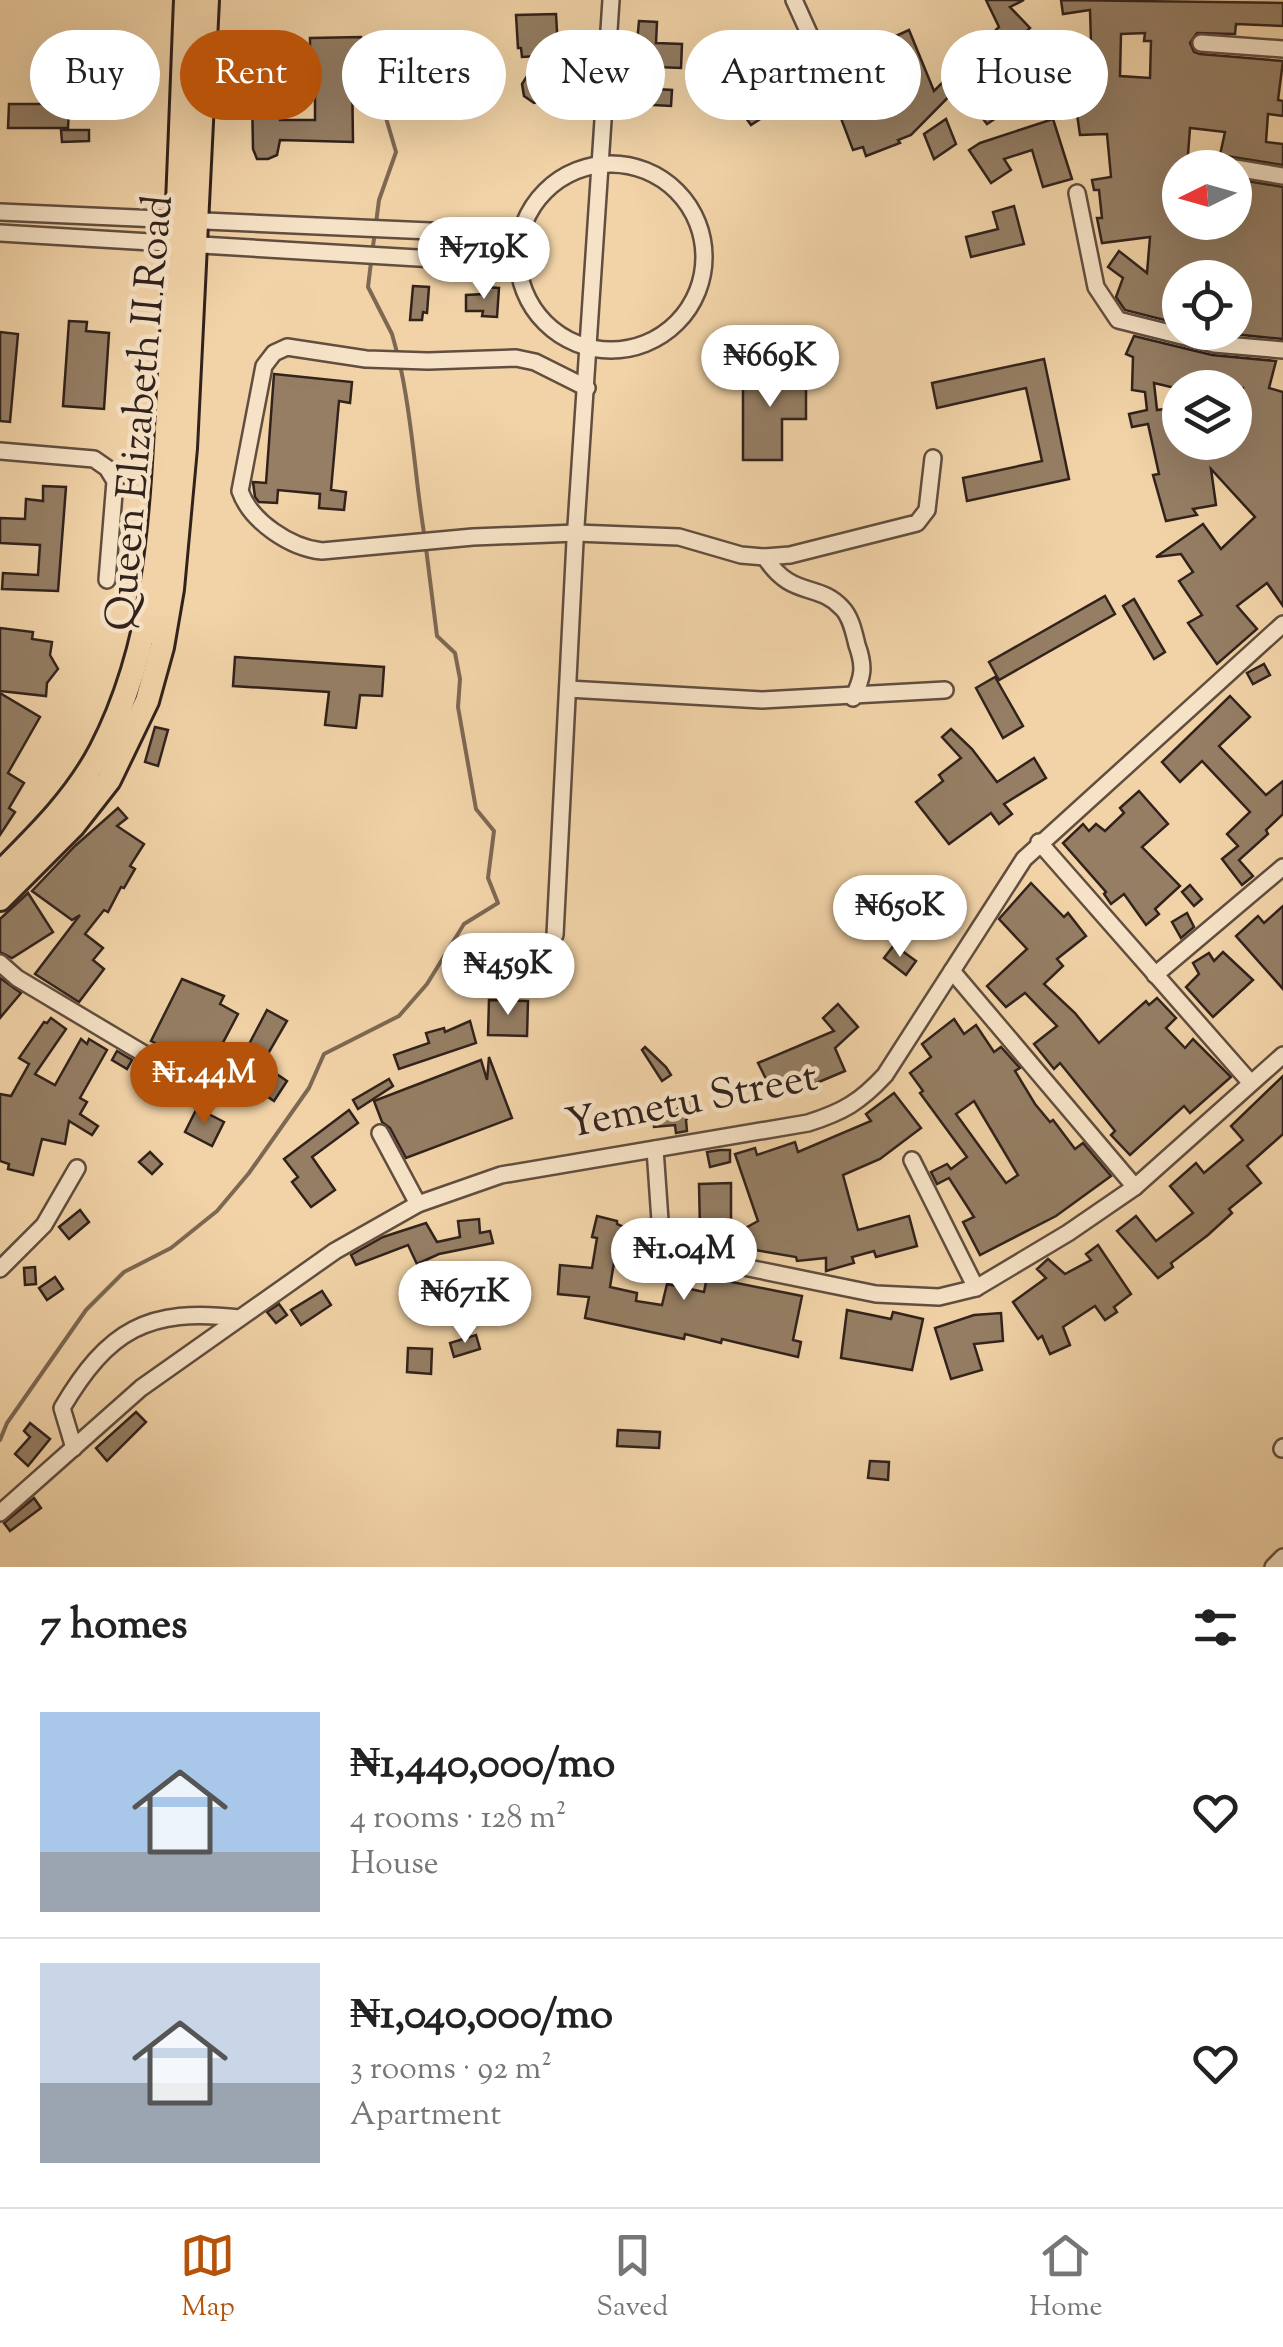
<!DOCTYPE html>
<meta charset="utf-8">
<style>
body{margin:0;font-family:"Sorts Mill Goudy",serif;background:#f2f2f2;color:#222;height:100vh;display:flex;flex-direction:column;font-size:38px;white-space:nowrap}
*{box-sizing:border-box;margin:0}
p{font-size:32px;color:#767676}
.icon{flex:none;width:55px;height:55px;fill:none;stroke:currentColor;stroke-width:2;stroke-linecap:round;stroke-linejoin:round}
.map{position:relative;height:1567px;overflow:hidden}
.side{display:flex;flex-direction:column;background:#fff;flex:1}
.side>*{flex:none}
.banner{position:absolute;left:30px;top:30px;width:1225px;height:90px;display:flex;gap:20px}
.needle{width:65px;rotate:265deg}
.controls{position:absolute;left:1162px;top:150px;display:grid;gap:20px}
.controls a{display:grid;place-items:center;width:90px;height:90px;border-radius:50%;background:#fff;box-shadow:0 10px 40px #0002;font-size:50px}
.price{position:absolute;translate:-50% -85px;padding:0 22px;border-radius:35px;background:#fff;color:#222;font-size:32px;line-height:65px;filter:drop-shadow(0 2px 5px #0008)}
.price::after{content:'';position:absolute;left:50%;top:60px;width:30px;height:22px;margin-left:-15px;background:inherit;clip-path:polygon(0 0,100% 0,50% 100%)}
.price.selected{background:#b45309;color:#fff}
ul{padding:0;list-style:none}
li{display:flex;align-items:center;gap:30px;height:250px;padding:0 40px}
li+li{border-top:2px solid #e0e0e0}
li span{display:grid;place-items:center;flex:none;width:280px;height:200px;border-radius:0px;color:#555}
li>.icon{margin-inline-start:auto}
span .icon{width:120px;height:120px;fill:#fffc;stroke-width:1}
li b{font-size:42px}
h2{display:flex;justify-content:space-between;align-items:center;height:120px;padding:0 40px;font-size:42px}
.pill{padding:0 35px;border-radius:45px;background:#fff;box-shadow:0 10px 40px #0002;font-size:35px;line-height:90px}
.pill.selected{background:#b45309;color:#fff}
.tabs{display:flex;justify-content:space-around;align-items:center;height:140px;border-top:2px solid #e0e0e0;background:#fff;font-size:28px;color:#767676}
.tabs a{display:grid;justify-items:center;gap:5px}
.tabs .selected{color:#b45309}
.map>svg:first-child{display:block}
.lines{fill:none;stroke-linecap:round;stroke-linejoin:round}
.stream{stroke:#7d6853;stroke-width:4}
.building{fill:#957e64;stroke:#31221c;stroke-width:2.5;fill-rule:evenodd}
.minor-casing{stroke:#614e3f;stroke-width:20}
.highway-casing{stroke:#31221c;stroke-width:28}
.minor{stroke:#f6e2c6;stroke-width:15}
.highway{stroke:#f1d3a7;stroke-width:22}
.labels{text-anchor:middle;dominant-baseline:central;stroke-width:9;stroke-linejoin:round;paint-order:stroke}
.street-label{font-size:42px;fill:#31221c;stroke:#f6e2c6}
</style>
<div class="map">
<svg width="1283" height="1567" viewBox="0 0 1283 1567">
<rect width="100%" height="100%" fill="#f1d3a7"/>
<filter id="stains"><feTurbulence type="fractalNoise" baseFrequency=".002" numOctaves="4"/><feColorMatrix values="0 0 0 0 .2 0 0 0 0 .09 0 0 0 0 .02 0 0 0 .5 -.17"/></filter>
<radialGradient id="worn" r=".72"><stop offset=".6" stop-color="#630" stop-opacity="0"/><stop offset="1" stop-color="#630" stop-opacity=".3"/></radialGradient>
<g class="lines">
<g class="stream">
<polyline points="376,223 379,200 396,152 386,118 398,58"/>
<polyline points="372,253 375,232"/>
<polyline points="371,262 368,287 392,334 398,356"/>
<path d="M400,365C413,422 415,481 425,539"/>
<polyline points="0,1440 7,1423 86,1310 124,1272 171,1248 217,1211 249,1173 309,1088 324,1054 399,1016 427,984 464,924 498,903 488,878 494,831 476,809 458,707 460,679 455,653 437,636 426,548"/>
</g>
</g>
<g class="building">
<polygon points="986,0 1024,0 1010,7 1030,28 979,77 974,71 911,135 898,140 900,143 866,156 863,147 853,150 828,84 868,66 870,72 894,63 885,41 909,30 934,91 999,27"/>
<path d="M1061,0L1283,3V26L1236,24L1235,34L1197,33L1190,43L1194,52L1200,54L1283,61L1278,100L1283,101V116L1268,114L1266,142L1283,144V165L1220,155L1225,132L1190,128L1187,168H1180V222H1235V179L1283,187V339L1233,334L1235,278H1180L1174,299L1180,300V324L1125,310L1116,297L1123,278L1108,267L1119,251L1147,273L1150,237L1102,243L1097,218H1102L1099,190H1094L1092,180L1111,177L1107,134L1080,135L1077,114L1047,120L1041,94L1020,108L1017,104L987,124L970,102L990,89L983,81L1047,49L1059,72L1079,68L1080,42H1091L1090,10L1063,14ZM1145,33L1144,41H1151L1150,78L1120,76L1121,34Z"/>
<polygon points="556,14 559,67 549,68 556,89 551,99 534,103 524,96 522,84 540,56 522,57 521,48 518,48 516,15"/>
<polygon points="639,21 657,22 656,43 682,44 681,68 657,67 656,89 672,90 671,106 635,104 635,97 632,97"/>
<path d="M361,37V68H352L353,142L280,140L277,155L268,159H257L253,149L252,93H242L241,75L251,74V68H281V75H310V38ZM280,97H315V120H280Z"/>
<polygon points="756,96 768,114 751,125 739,108"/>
<polygon points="9,104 54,104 54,109 69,109 68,128 8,128"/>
<polygon points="946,119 956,144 934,159 924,134"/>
<polygon points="1053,119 1072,179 1043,187 1032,150 1004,159 1011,170 991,183 969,150 980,143"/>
<polygon points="61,130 89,130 89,141 62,142"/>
<polygon points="1014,206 1024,244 971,257 966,237 998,229 993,212"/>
<polygon points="413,286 429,287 427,313 423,312 422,320 410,320"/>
<polygon points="484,287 499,288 497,317 482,316 483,311 466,311 466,295 484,294"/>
<polygon points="69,321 87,322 86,331 109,333 104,409 63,406"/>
<polygon points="0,332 18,334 10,422 0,421"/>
<path d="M1134,336L1212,355L1276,361L1269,388L1283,392V606L1267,583L1237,606L1257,629L1217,664L1188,623L1202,615L1179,581L1193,572L1181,554L1156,557L1203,524L1221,549L1255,517L1211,469L1216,505L1193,509L1197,515L1166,521L1153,475L1159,474L1148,424L1132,427L1129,414L1147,410L1145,392L1132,390L1133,357L1126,354ZM1154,383L1175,388H1243L1235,442H1228L1227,450L1202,449V442H1180V407L1157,410Z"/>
<polygon points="1044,359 1069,479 967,501 963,478 1042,461 1026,388 937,408 932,383"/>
<polygon points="743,370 806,370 806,419 782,419 782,460 743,460"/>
<polygon points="274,374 352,382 350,403 339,401 331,490 346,492 344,510 319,508 320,494 278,490 277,503 259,502 255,497 253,482 266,483"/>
<polygon points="43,486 66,487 58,591 2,589 3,573 38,575 40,545 0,543 0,518 25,519 26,499 43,501"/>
<polygon points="1105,596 1115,614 999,680 989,662"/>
<polygon points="1134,599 1165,652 1154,659 1123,606"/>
<polygon points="0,628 33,632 32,639 52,642 50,655 58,669 47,683 46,696 0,691"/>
<polygon points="235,657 384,667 382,696 360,695 356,728 325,725 329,692 233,686"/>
<polygon points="1264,664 1270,675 1253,684 1247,673"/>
<polygon points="995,677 1023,726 1003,738 976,688"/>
<polygon points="0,693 40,717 8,773 24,783 9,808 15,812 0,835"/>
<polygon points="1230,696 1250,717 1219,746 1266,795 1283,781 1283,814 1266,830 1268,834 1239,860 1253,876 1242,885 1222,859 1238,846 1227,834 1250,812 1202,761 1180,782 1162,762"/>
<polygon points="155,727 168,730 158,766 145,762"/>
<polygon points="951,729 972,749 997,782 1034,758 1046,778 1004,804 1012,814 999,824 991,813 949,844 916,802 943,781 939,775 961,758 942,737"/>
<polygon points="1139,791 1168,824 1142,847 1180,886 1155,909 1159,914 1146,925 1124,894 1111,904 1104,894 1106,892 1063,843 1083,824 1089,831 1096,824 1105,831 1124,813 1120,808"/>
<polygon points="118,808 127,818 117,826 144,844 130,866 135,869 124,888 121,887 108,912 104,910 85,934 103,948 93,960 104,969 79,1002 35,974 80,915 72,920 32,891 75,846"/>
<polygon points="1031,883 1064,917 1068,913 1086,936 1057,959 1063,966 1044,984 1075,1013 1099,1043 1146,1001 1149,1005 1157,998 1176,1018 1166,1028 1185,1048 1193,1039 1231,1077 1190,1113 1184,1106 1130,1155 1111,1135 1115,1131 1060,1063 1054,1069 1034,1044 1057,1026 1025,993 1006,1007 987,986 1027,949 999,919"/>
<polygon points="1190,885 1202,899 1194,906 1182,892"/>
<polygon points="28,893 53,932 12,958 0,952 0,919"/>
<polygon points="1283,906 1283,989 1236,936 1258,916 1264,923"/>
<polygon points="1187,913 1194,927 1181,938 1172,922"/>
<polygon points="894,945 916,961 906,975 884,958"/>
<polygon points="1223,952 1253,980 1213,1017 1186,987 1199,974 1193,963 1209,953 1214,961"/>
<polygon points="0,978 21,993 0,1018"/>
<polygon points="182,979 224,996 220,1004 238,1014 207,1073 186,1062 185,1065 168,1055 171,1051 151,1041"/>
<polygon points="489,1000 528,1001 527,1036 488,1035"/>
<polygon points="838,1004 858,1027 835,1048 845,1071 795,1092 790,1080 771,1089 758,1063 834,1031 823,1018"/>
<polygon points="267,1010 287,1021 262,1064 287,1081 274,1101 252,1086 248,1093 229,1082"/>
<polygon points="51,1018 66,1029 35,1074 55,1085 81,1039 87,1044 89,1039 107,1050 80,1098 87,1102 80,1114 98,1126 92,1135 69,1121 65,1144 42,1139 33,1175 8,1169 9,1164 0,1161 0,1094 11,1096 29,1064 19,1058 44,1022 47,1023"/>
<path d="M954,1019L964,1034L976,1025L994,1052L1001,1047L1020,1068L1015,1071L1035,1104L1050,1122L1053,1120L1075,1149L1083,1143L1111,1176L1056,1216L980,1255L963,1222L974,1217L949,1178L937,1184L931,1172L947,1164L951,1169L967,1157L920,1093L923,1091L910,1073L931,1057L922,1044ZM974,1101L1018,1175L1006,1183L956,1114Z"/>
<polygon points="470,1021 476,1043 399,1069 394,1055 429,1043 426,1033 444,1028 445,1032"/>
<polygon points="645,1047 666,1067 671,1075 662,1081 642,1050"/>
<polygon points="117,1051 132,1060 127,1069 112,1060"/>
<polygon points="489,1057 512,1118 406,1158 390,1128 382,1122 374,1101 481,1060 487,1080"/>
<polygon points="1283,1076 1283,1134 1247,1166 1261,1183 1229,1209 1232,1213 1208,1235 1171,1263 1173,1267 1158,1278 1117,1231 1136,1216 1156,1241 1193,1213 1170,1186 1196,1163 1204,1173 1243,1140 1231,1126"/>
<polygon points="389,1079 393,1086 358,1109 353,1100"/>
<polygon points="894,1093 921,1128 880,1159 843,1175 858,1230 909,1216 917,1246 876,1257 874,1251 852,1257 854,1263 826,1271 826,1258 797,1261 796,1257 725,1245 725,1252 708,1248 708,1229 700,1229 699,1184 731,1183 731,1236 758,1221 735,1154 755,1148 757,1155 795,1142 798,1152 871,1121 866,1114"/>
<polygon points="687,1098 697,1107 686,1120 687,1131 676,1133 675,1125 654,1127 653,1115 674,1113"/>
<polygon points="197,1108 224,1122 212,1146 185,1132"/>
<polygon points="349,1110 358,1123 312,1157 335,1190 311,1207 292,1182 298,1177 284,1159"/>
<polygon points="720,1150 730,1150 730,1162 710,1167 707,1152"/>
<polygon points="150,1152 162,1164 152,1174 139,1162"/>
<polygon points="80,1210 89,1222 69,1239 59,1227"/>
<polygon points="597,1216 617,1221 617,1224 641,1235 635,1248 618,1238 610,1287 637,1293 636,1301 662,1305 667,1284 704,1292 707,1277 802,1296 793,1340 801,1342 798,1357 722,1339 721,1343 685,1334 684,1339 585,1318 589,1297 558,1294 560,1265 592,1268 597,1238 592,1237"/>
<polygon points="479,1219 480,1233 490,1231 493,1243 439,1254 417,1264 408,1245 356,1265 351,1255 383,1237 426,1223 437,1242 460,1237 458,1221"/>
<polygon points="1098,1245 1131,1294 1114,1307 1117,1312 1105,1320 1095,1306 1063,1327 1070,1345 1050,1354 1042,1336 1038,1339 1013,1302 1046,1278 1037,1269 1048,1259 1065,1274 1091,1260 1086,1254"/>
<polygon points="658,1265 673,1269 672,1281 656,1280"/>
<polygon points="35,1267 36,1284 25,1285 24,1268"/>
<polygon points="55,1277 63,1289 47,1300 39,1288"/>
<polygon points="322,1291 331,1305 301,1325 291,1310"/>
<polygon points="279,1304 287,1315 276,1323 267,1312"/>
<polygon points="847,1310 891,1319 893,1312 923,1319 912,1370 841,1358"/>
<polygon points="1001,1313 1003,1341 974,1344 982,1370 951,1379 935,1328 974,1315"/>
<polygon points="476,1335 480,1349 454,1357 450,1343"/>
<polygon points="408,1348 432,1349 431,1374 407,1372"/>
<polygon points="136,1412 146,1422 107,1461 96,1448"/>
<polygon points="30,1423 50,1439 28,1466 15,1454 30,1437 24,1431"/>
<polygon points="618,1430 660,1432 659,1448 617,1446"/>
<polygon points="870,1461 889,1462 888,1480 868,1478"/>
<polygon points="34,1498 41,1508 10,1531 4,1523"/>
</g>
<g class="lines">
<g class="minor-casing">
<g id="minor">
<polyline points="794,0 827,73"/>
<polyline points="1201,43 1283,49"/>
<circle cx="611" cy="257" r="93"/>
<polyline points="1235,168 1283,176"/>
<polyline points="1077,193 1096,287 1118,320 1214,344 1283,350"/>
<polyline points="0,212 519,235"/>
<polyline points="0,233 518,264"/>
<path d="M587,388L535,362L516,358L428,361L366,359L287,347L274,353L264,366L240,491C251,522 291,548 322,551L473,537L576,533L679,537L741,555L765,557L790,555L917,523L927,510L933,458"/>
<polyline points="0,451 94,459 107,468 115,481 107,580"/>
<path d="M765,557C791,599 819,582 842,608C851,617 854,633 857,645C865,667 863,677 853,698"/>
<polyline points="568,689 762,700 945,690"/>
<polyline points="1039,842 1250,1082"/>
<polyline points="555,935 575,541 611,0"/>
<polyline points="0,963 17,978 208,1092"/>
<polyline points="952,971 1135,1187"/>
<polyline points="1155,975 1283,867"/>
<polyline points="380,1133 418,1204"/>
<polyline points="655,1149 661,1235 668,1247 680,1254 876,1294 939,1297 976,1288 1068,1233 1135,1187 1283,1055"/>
<polyline points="912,1160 976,1288"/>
<polyline points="0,1269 44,1225 77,1168"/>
<path d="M74,1448L62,1408C108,1330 148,1307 239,1318"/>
<polyline points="1282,1449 1283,1447"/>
<path d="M0,1513L141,1388L335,1251L418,1204L501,1175L808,1123C843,1112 860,1102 885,1075L1024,859L1283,624"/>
<polyline points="1273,1567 1283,1557"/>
</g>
</g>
<g class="highway-casing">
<g id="highway">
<path d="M0,873C38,835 76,798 101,750C161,635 163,499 170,372C177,248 181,124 186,0"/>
<polyline points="0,899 73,826 109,780 147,701 162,647 172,589 185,448 207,0"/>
</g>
</g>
<use href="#minor" class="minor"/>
<use href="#highway" class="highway"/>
</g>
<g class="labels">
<g class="street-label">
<text transform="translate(142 413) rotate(-85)">Queen Elizabeth II Road</text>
<text transform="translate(692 1103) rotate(-11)">Yemetu Street</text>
</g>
</g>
<rect width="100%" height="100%" filter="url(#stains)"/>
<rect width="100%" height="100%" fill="url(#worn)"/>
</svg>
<div class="controls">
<a><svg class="needle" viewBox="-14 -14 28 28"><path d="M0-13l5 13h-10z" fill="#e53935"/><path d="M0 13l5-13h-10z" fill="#767676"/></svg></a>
<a><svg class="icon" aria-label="locate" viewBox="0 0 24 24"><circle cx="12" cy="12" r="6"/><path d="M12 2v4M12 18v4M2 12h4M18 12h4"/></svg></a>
<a><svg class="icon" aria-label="layers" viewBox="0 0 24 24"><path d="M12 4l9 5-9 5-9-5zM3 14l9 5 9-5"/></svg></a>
</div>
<b class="price" style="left:484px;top:302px">₦719K</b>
<b class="price" style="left:770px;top:410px">₦669K</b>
<b class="price" style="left:900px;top:960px">₦650K</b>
<b class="price" style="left:508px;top:1018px">₦459K</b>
<b class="price selected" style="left:204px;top:1127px">₦1.44M</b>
<b class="price" style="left:684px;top:1303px">₦1.04M</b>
<b class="price" style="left:465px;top:1346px">₦671K</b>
<div class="banner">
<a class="pill">Buy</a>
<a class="pill selected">Rent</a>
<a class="pill">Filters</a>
<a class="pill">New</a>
<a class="pill">Apartment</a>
<a class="pill">House</a>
</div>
</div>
<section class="side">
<h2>7 homes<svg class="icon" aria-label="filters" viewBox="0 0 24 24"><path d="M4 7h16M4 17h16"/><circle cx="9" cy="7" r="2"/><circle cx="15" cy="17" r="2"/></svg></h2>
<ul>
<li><span style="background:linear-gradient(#a9c7e8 70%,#9aa5b1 0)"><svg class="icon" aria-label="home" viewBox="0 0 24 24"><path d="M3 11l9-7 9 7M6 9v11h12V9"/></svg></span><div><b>₦1,440,000/mo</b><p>4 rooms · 128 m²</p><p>House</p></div><svg class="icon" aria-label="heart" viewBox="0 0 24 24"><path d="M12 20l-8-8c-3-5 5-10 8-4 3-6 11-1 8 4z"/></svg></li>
<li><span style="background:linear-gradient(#c9d6e8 60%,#9aa5b1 0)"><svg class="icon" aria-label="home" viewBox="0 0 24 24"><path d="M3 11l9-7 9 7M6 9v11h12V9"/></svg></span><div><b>₦1,040,000/mo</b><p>3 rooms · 92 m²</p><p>Apartment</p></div><svg class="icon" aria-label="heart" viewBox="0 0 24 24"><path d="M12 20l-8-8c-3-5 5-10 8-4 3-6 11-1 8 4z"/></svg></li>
</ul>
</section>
<nav class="tabs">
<a class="selected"><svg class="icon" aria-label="map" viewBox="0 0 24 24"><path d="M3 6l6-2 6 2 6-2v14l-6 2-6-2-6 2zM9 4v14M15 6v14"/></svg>Map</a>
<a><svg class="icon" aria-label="saved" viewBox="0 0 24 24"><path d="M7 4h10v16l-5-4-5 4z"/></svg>Saved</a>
<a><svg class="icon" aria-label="home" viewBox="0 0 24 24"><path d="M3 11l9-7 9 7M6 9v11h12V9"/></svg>Home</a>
</nav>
